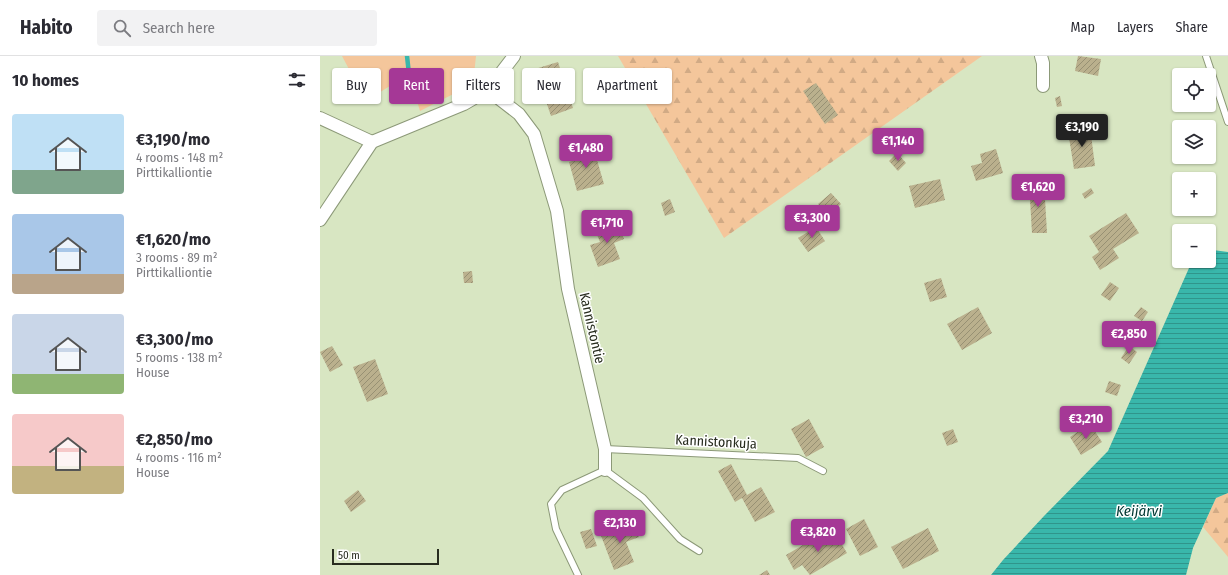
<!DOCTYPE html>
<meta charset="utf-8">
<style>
body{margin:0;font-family:"Fira Sans Condensed",sans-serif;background:#f2f2f3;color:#2b2b33;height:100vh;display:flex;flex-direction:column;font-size:15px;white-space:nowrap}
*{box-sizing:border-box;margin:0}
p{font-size:13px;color:#7c7c81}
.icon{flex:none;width:22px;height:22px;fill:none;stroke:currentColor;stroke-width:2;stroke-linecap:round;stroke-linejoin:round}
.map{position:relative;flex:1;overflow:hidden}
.details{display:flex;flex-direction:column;background:#fff;width:320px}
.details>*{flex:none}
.top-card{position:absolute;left:12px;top:12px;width:380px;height:36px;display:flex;gap:8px}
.fabs{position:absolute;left:852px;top:12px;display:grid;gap:8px}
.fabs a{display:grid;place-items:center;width:44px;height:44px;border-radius:4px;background:#fff;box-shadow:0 1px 3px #0004;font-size:20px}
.scale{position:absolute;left:12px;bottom:10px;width:107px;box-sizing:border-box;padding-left:4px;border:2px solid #282d1f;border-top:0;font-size:11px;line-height:14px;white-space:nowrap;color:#282d1f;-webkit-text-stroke:3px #fff;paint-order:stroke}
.price{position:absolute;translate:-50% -34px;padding:0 9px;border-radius:4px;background:#a53896;color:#fff;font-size:13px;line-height:26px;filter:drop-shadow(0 1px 2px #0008)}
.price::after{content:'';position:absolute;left:50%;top:24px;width:12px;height:9px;margin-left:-6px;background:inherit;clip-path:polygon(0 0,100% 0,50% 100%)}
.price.current{background:#222;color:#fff}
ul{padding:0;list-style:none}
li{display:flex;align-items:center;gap:12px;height:100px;padding:0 12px}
li span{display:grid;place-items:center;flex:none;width:112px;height:80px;border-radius:4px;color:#555}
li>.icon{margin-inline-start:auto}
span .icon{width:48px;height:48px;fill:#fffc;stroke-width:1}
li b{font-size:17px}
h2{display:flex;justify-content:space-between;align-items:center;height:48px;padding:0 12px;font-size:17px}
.pill{padding:0 14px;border-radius:4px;background:#fff;box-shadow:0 1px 3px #0004;font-size:14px;line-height:36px}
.pill.current{background:#a53896;color:#fff}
header{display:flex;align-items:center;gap:24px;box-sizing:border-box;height:56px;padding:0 20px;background:#fff;border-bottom:1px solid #e1e1e2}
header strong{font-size:19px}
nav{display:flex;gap:22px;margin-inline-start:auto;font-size:14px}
.search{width:280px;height:36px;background:#f2f2f3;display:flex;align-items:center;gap:10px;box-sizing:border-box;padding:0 14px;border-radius:4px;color:#7c7c81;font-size:15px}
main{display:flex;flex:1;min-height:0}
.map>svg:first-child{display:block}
.green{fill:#f4c69b}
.forest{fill:url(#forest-firs)}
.water{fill:url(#water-rules)}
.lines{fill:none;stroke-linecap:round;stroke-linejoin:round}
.stream{stroke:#39b7ab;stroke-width:4.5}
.building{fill:url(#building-hatch)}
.lane-casing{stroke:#8c9978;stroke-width:8}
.street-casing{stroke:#8c9978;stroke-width:14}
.lane{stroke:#fff;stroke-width:6}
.street{stroke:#fff;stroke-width:12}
.labels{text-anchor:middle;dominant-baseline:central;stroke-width:3;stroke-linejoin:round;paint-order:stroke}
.street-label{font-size:14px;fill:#282d1f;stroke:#fff}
.water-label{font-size:15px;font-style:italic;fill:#003833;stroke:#fff}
</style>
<header>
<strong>Habito</strong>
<div class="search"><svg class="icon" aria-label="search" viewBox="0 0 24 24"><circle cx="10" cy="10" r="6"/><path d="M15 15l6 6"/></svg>Search here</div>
<nav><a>Map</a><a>Layers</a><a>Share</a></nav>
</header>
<main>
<section class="details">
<h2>10 homes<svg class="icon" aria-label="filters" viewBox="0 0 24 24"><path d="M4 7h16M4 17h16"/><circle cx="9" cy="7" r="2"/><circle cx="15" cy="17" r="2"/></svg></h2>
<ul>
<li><span style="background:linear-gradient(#bfe0f5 70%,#7fa58c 0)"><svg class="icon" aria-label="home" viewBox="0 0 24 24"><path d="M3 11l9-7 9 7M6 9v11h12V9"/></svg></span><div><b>€3,190/mo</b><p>4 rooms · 148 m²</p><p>Pirttikalliontie</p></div></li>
<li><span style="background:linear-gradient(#a9c7e8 75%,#b9a48a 0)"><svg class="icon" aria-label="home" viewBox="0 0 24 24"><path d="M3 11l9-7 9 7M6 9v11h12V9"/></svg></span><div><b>€1,620/mo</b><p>3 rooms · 89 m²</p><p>Pirttikalliontie</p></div></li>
<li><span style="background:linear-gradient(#c9d6e8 75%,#8fb573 0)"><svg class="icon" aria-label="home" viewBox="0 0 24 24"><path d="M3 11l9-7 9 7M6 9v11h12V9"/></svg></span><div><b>€3,300/mo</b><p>5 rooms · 138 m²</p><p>House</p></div></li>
<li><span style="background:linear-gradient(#f6c9c9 65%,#c2b280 0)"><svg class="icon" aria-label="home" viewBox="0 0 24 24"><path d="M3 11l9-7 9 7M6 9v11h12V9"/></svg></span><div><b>€2,850/mo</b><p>4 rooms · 116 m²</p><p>House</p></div></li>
</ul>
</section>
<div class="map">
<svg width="908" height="519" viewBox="0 0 908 519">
<defs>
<pattern id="forest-firs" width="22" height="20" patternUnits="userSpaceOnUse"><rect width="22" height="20" fill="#f4c69b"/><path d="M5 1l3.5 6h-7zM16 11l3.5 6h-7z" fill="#d1aa85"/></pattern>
<pattern id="water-rules" width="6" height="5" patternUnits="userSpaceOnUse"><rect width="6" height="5" fill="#39b7ab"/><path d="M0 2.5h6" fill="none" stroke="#30958b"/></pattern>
<pattern id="building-hatch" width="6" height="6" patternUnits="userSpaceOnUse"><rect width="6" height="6" fill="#bab08d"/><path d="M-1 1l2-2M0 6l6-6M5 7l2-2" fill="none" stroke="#979073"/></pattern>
</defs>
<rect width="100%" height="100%" fill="#d8e6c2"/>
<polygon class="green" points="22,0 156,0 153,28 100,55 89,18 46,45"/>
<g class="forest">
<polygon points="298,0 662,0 404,182"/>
<polygon points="908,437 908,501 883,471 896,442"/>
</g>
<polygon class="water" points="893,194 908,196 908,437 896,442 873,492 866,519 671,519 683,504 724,460 788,395 869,212 878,205 889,205 889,197"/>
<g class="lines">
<polyline class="stream" points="87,0 89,18"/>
</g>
<g class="building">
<polygon points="758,0 781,3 778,20 755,15"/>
<polygon points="238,6 253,52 231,60 215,13"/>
<polygon points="496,27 518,59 505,68 483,35"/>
<polygon points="740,40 742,50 737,51 735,42"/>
<polygon points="869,49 886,49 871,55"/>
<polygon points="770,71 775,110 754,113 748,75"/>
<polygon points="272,87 284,128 257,135 249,106 259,103 256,92"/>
<polygon points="676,93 683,117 656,125 651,110 662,107 660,98"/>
<polygon points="577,97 586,107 578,115 569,105"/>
<polygon points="620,123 625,144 595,152 589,130"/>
<polygon points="724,126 727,177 712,177 709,127"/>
<polygon points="771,132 774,137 765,143 762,138"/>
<polygon points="511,137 521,148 509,159 498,148"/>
<polygon points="350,143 355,156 345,160 341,147"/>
<polygon points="806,157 819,177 793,193 799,202 780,214 772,201 779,196 769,180"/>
<polygon points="297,165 304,183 294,187 300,203 278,211 270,189 280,186 275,174"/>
<polygon points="496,171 505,185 488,196 478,182"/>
<polygon points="152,215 153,227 144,227 143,216"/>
<polygon points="621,222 627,241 610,246 604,227"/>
<polygon points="790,226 799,232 790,245 781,239"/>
<polygon points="658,251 672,277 642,294 627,268"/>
<polygon points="821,251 828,256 822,265 814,260"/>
<polygon points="12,290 23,309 10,316 0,296"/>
<polygon points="809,290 817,296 809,308 801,302"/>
<polygon points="55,303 68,338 47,346 33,311"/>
<polygon points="789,325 801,329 797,340 785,336"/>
<polygon points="489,363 504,391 486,401 471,373"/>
<polygon points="770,368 782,386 761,399 750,381"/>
<polygon points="633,373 638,386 627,390 622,377"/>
<polygon points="411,408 427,439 441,431 455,456 435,466 422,442 415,446 398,415"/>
<polygon points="38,434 46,445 31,456 24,445"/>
<polygon points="544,463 558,491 540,500 526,473"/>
<polygon points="312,464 319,481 306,486 314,506 294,514 280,477"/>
<polygon points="512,472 527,497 490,519 482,509 474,514 466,499"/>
<polygon points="608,472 619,495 583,513 571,491"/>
<polygon points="271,473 277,490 266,493 260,476"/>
<polygon points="447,514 450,519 439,519"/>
</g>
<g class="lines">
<g class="lane-casing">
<g id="lane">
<polyline points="886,0 908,66"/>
<polyline points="285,393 478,402 503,415"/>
<polyline points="258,519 236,473 231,448 242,434 285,414 323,442 360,483 379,495"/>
</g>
</g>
<g class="street-casing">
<g id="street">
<polyline points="721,0 723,7 723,30"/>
<polyline points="168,34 199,58 214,78 237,155 248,233 285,393 285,414"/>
<polyline points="0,62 52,86"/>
<polyline points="0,164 52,86 144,48 168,34 194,0"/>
</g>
</g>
<use href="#lane" class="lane"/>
<use href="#street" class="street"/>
</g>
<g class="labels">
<g class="street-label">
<text transform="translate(272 272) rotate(77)">Kannistontie</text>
<text transform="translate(396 386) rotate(3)">Kannistonkuja</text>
</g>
<g class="water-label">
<text x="819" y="455">Keijärvi</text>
</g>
</g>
</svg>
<div class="fabs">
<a><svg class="icon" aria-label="locate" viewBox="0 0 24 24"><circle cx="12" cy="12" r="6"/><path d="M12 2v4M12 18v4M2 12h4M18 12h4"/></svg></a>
<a><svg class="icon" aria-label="layers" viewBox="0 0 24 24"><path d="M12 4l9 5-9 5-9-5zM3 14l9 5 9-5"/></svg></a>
<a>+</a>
<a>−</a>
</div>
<div class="scale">50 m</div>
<b class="price current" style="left:762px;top:92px">€3,190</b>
<b class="price" style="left:578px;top:106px">€1,140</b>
<b class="price" style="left:266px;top:113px">€1,480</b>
<b class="price" style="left:718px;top:152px">€1,620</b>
<b class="price" style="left:492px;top:183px">€3,300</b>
<b class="price" style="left:287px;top:188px">€1,710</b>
<b class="price" style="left:809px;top:299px">€2,850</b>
<b class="price" style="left:766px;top:384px">€3,210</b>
<b class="price" style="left:300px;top:488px">€2,130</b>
<b class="price" style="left:498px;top:497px">€3,820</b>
<div class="top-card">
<a class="pill">Buy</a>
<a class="pill current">Rent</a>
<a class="pill">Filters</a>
<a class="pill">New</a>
<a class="pill">Apartment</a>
</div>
</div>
</main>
